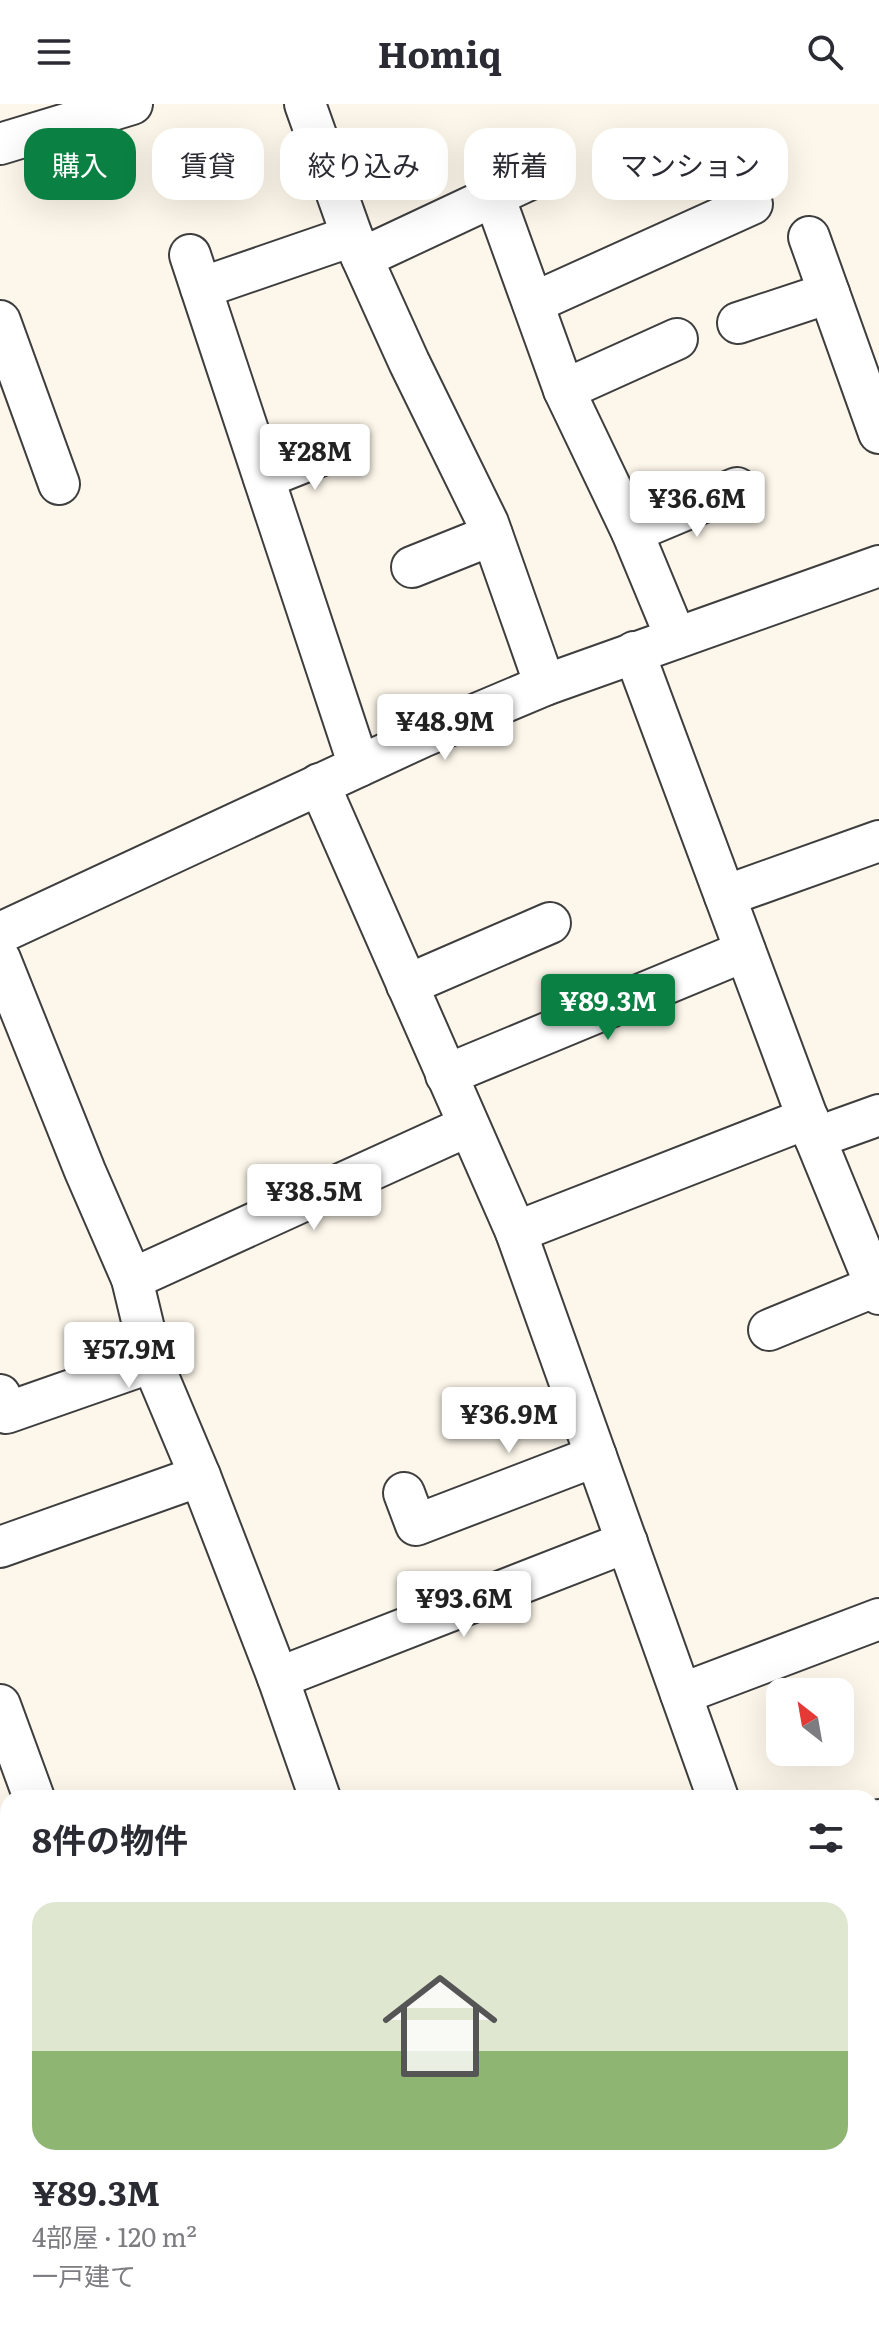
<!DOCTYPE html>
<html lang="ja">
<meta charset="utf-8">
<style>
body{margin:0;font-family:Literata,"Noto Sans JP",serif;background:#f2f2f3;color:#2b2b33;height:100vh;display:flex;flex-direction:column;font-size:30px;white-space:nowrap}
*{box-sizing:border-box;margin:0}
p{font-size:26px;color:#7c7c81}
.icon{flex:none;width:44px;height:44px;fill:none;stroke:currentColor;stroke-width:2;stroke-linecap:round;stroke-linejoin:round}
.map{position:relative;flex:1;overflow:hidden}
.details{position:absolute;left:0px;top:1686px;width:880px;height:536px;display:flex;flex-direction:column;background:#fff;border-radius:24px 24px 0 0;box-shadow:0 8px 32px #0002}
.details>*{flex:none}
.guide{position:absolute;left:24px;top:24px;width:832px;height:72px;display:flex;gap:16px}
.needle{width:52px;rotate:329deg}
.buttons{position:absolute;left:766px;top:1574px;display:grid;gap:16px}
.buttons a{display:grid;place-items:center;width:88px;height:88px;border-radius:16px;background:#fff;box-shadow:0 8px 32px #0002;font-size:40px}
.price{position:absolute;translate:-50% -68px;padding:0 18px;border-radius:8px;background:#fff;color:#222;font-size:26px;line-height:52px;filter:drop-shadow(0 2px 4px #0008)}
.price::after{content:'';position:absolute;left:50%;top:48px;width:24px;height:18px;margin-left:-12px;background:inherit;clip-path:polygon(0 0,100% 0,50% 100%)}
.price.current{background:#0b8043;color:#fff}
ul{padding:0;list-style:none}
li{display:grid;align-content:center;gap:16px;height:424px;padding:0 32px}
li+li{border-top:2px solid #e1e1e2}
li span{display:grid;place-items:center;height:248px;border-radius:24px;color:#555}
li>.icon{margin-inline-start:auto}
span .icon{width:144px;height:144px;fill:#fffc;stroke-width:1}
li b{font-size:34px}
h2{display:flex;justify-content:space-between;align-items:center;height:96px;padding:0 32px;font-size:34px}
.pill{padding:0 28px;border-radius:24px;background:#fff;box-shadow:0 8px 32px #0002;font-size:28px;line-height:72px}
.pill.current{background:#0b8043;color:#fff}
header{display:flex;justify-content:space-between;align-items:center;height:104px;padding:0 32px;background:#fff;font-size:36px;font-weight:700}
.map>svg:first-child{display:block}
.lines{fill:none;stroke-linecap:round;stroke-linejoin:round}
.minor-casing{stroke:#3e3e3e;stroke-width:44}
.tertiary-casing{stroke:#3e3e3e;stroke-width:48}
.minor{stroke:#fff;stroke-width:40}
.tertiary{stroke:#fff;stroke-width:44}
</style>
<header><svg class="icon" aria-label="menu" viewBox="0 0 24 24"><path d="M4 6h16M4 12h16M4 18h16"/></svg>Homiq<svg class="icon" aria-label="search" viewBox="0 0 24 24"><circle cx="10" cy="10" r="6"/><path d="M15 15l6 6"/></svg></header>
<div class="map">
<svg width="879" height="2222" viewBox="0 0 879 2222">
<rect width="100%" height="100%" fill="#fdf7eb"/>
<g class="lines">
<g class="minor-casing">
<g id="minor">
<polyline points="305,0 352,132 409,258 488,419 545,581"/>
<polyline points="0,40 132,0"/>
<polyline points="494,92 564,286 632,428 676,534"/>
<polyline points="809,133 879,329"/>
<polyline points="190,151 359,662"/>
<polyline points="362,154 554,64"/>
<polyline points="201,184 352,132"/>
<polyline points="533,199 752,100"/>
<polyline points="0,217 59,380"/>
<polyline points="738,219 829,189"/>
<polyline points="564,286 677,235"/>
<polyline points="264,374 342,343"/>
<polyline points="632,428 737,384"/>
<polyline points="412,463 492,431"/>
<polyline points="634,548 815,1034 879,1190"/>
<polyline points="319,680 516,1128 718,1694"/>
<polyline points="725,792 879,737"/>
<polyline points="0,829 422,633 545,581 879,462"/>
<polyline points="0,855 85,1067 132,1175 152,1258 200,1372 278,1574 320,1694"/>
<polyline points="407,881 550,819"/>
<polyline points="446,971 745,847"/>
<polyline points="815,1034 879,1011"/>
<polyline points="516,1128 808,1014"/>
<polyline points="132,1175 468,1022"/>
<polyline points="769,1226 876,1182"/>
<polyline points="0,1291 6,1309 152,1258"/>
<polyline points="404,1389 416,1421 596,1352"/>
<polyline points="0,1443 200,1372"/>
<polyline points="278,1574 627,1438"/>
<polyline points="681,1590 879,1515"/>
<polyline points="0,1601 34,1694"/>
<polyline points="872,1718 879,1716"/>
<polyline points="0,1904 8,1901"/>
</g>
</g>
<g class="tertiary-casing">
<g id="tertiary">
<polyline points="872,1996 879,1994"/>
<polyline points="872,2042 879,2040"/>
<polyline points="510,2214 513,2222"/>
<polyline points="237,2222 258,2214"/>
<polyline points="372,2222 393,2214"/>
</g>
</g>
<use href="#minor" class="minor"/>
<use href="#tertiary" class="tertiary"/>
</g>
</svg>
<div class="buttons">
<a><svg class="needle" viewBox="-14 -14 28 28"><path d="M0-13l5 13h-10z" fill="#e53935"/><path d="M0 13l5-13h-10z" fill="#7c7c81"/></svg></a>
</div>
<b class="price" style="left:315px;top:388px">¥28M</b>
<b class="price" style="left:697px;top:435px">¥36.6M</b>
<b class="price" style="left:445px;top:658px">¥48.9M</b>
<b class="price current" style="left:608px;top:938px">¥89.3M</b>
<b class="price" style="left:314px;top:1128px">¥38.5M</b>
<b class="price" style="left:129px;top:1286px">¥57.9M</b>
<b class="price" style="left:509px;top:1351px">¥36.9M</b>
<b class="price" style="left:464px;top:1535px">¥93.6M</b>
<div class="guide">
<a class="pill current">購入</a>
<a class="pill">賃貸</a>
<a class="pill">絞り込み</a>
<a class="pill">新着</a>
<a class="pill">マンション</a>
</div>
<section class="details">
<h2>8件の物件<svg class="icon" aria-label="filters" viewBox="0 0 24 24"><path d="M4 7h16M4 17h16"/><circle cx="9" cy="7" r="2"/><circle cx="15" cy="17" r="2"/></svg></h2>
<ul>
<li><span style="background:linear-gradient(#dfe7d0 60%,#8fb573 0)"><svg class="icon" aria-label="home" viewBox="0 0 24 24"><path d="M3 11l9-7 9 7M6 9v11h12V9"/></svg></span><div><b>¥89.3M</b><p>4部屋 · 120 m²</p><p>一戸建て</p></div></li>
</ul>
</section>
</div>
